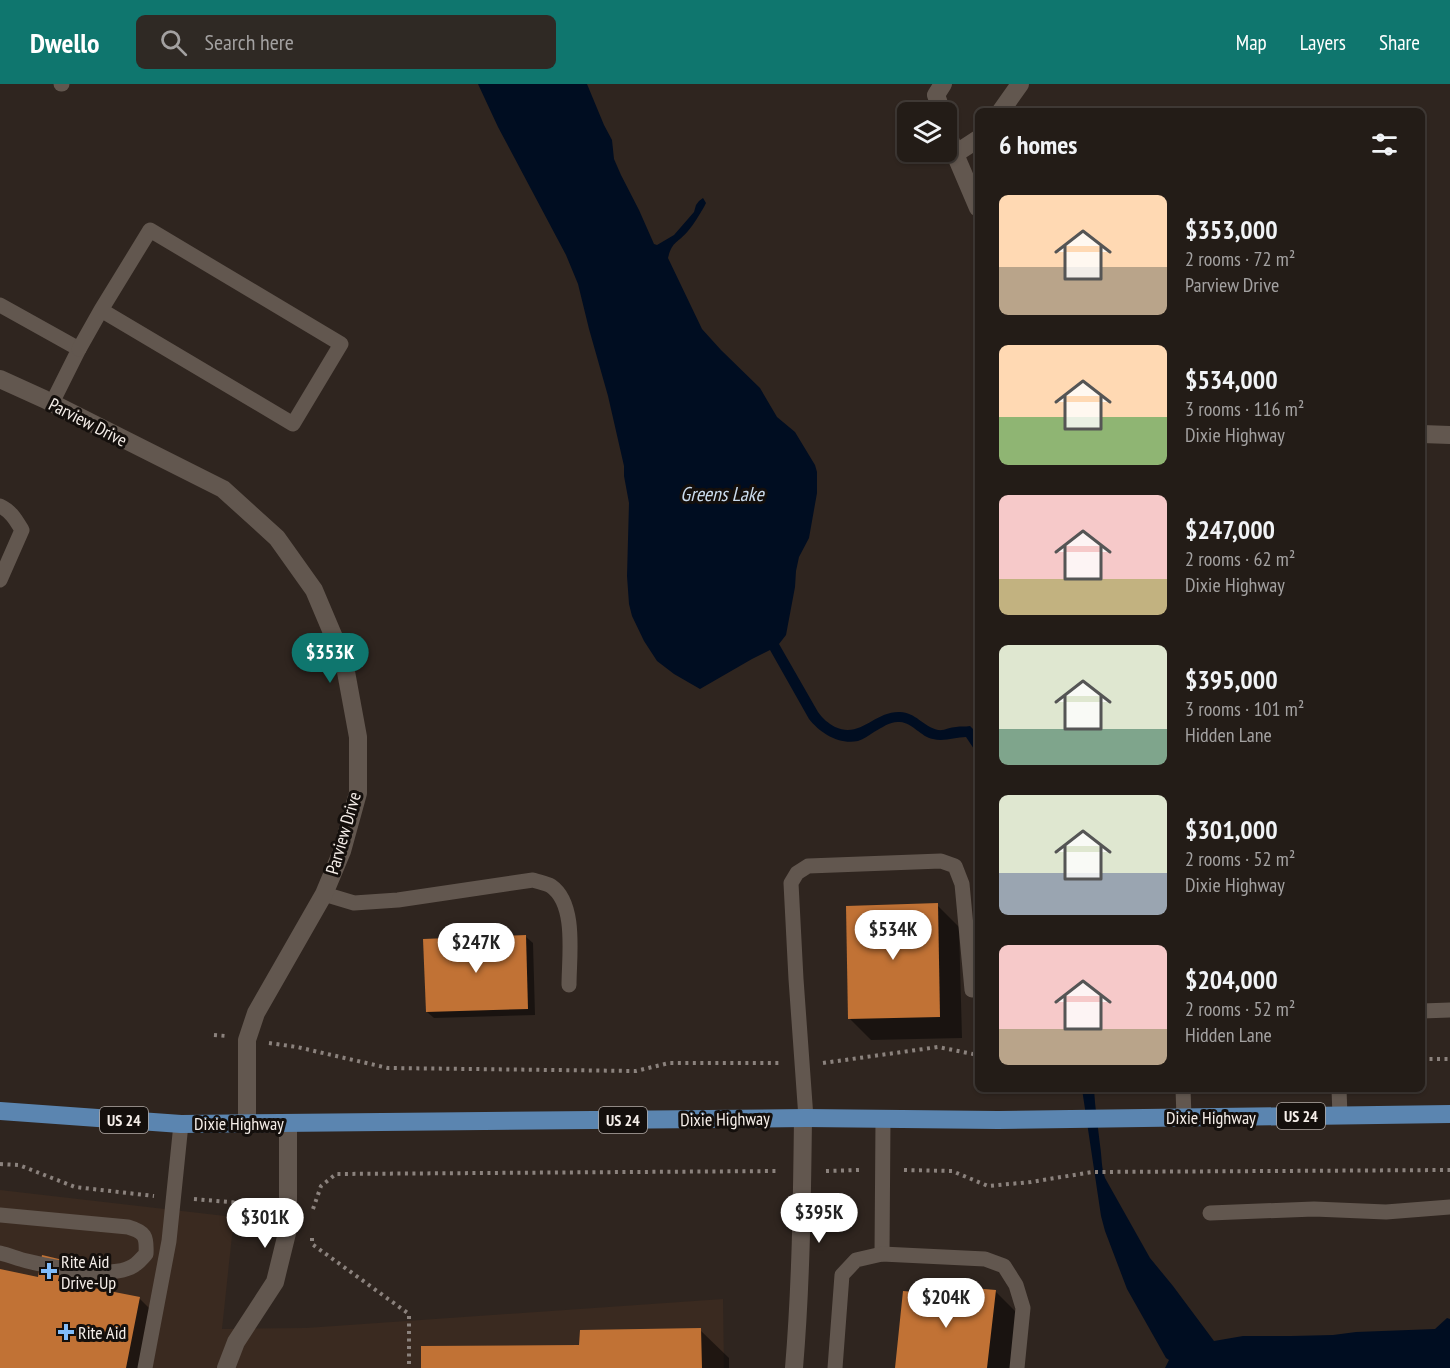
<!DOCTYPE html>
<meta charset="utf-8">
<style>
body{margin:0;font-family:"PT Sans Narrow",sans-serif;background:#2f2924;color:#f1f3f6;height:100vh;display:flex;flex-direction:column;font-size:22px;white-space:nowrap}
*{box-sizing:border-box;margin:0}
p{font-size:20px;color:#a3a1a1}
.icon{flex:none;width:33px;height:33px;fill:none;stroke:currentColor;stroke-width:2;stroke-linecap:round;stroke-linejoin:round}
.map{position:relative;flex:1;overflow:hidden}
.details{position:absolute;left:975px;top:24px;width:450px;height:984px;display:flex;flex-direction:column;background:#231c17;border-radius:9px;box-shadow:0 2px 4px #0004,0 0 0 2px #403a36}
.details>*{flex:none}
.controls{position:absolute;left:897px;top:18px;display:grid;gap:12px}
.controls a{display:grid;place-items:center;width:60px;height:60px;border-radius:9px;background:#231c17;box-shadow:0 2px 4px #0004,0 0 0 2px #403a36;font-size:30px}
.price{position:absolute;translate:-50% -51px;padding:0 14px;border-radius:21px;background:#fff;color:#222;font-size:20px;line-height:39px;filter:drop-shadow(0 2px 3px #0008)}
.price::after{content:'';position:absolute;left:50%;top:36px;width:18px;height:14px;margin-left:-9px;background:inherit;clip-path:polygon(0 0,100% 0,50% 100%)}
.price.active{background:#0f766e;color:#fff}
ul{padding:0;list-style:none}
li{display:flex;align-items:center;gap:18px;height:150px;padding:0 24px}
li span{display:grid;place-items:center;flex:none;width:168px;height:120px;border-radius:9px;color:#555}
li>.icon{margin-inline-start:auto}
span .icon{width:72px;height:72px;fill:#fffc;stroke-width:1}
li b{font-size:26px}
h2{display:flex;justify-content:space-between;align-items:center;height:72px;padding:0 24px;font-size:26px}
header{display:flex;align-items:center;gap:36px;box-sizing:border-box;height:84px;padding:0 30px;background:#0f766e;color:#fff}
header strong{font-size:28px}
nav{display:flex;gap:33px;margin-inline-start:auto;font-size:21px}
.search{width:420px;height:54px;background:#2f2924;display:flex;align-items:center;gap:15px;box-sizing:border-box;padding:0 21px;border-radius:9px;color:#a3a1a1;font-size:22px}
.map>svg:first-child{display:block}
.built{fill:#3a2a20}
.water{fill:#000d21}
.shadow{fill:#0007}
.building{fill:#c17235}
.lines{fill:none;stroke-linecap:round;stroke-linejoin:round}
.path{stroke:#8b827d;stroke-width:4;stroke-dasharray:3 4.5;stroke-linecap:butt}
.lane{stroke:#62574f;stroke-width:15}
.street{stroke:#62574f;stroke-width:18}
.primary{stroke:#5b85b0;stroke-width:18}
.poi-dot{fill:#81bcfa;stroke:#140f0c;stroke-width:2}
.labels{text-anchor:middle;dominant-baseline:central;stroke-width:6;stroke-linejoin:round;paint-order:stroke}
.shield{fill:#140f0c;stroke:#b2aba7;stroke-width:1.5}
.shield-label{font-size:16px;font-weight:bold;fill:#f5eee9}
.street-label{font-size:18px;fill:#f5eee9;stroke:#140f0c}
.poi-label{font-size:18px;fill:#f5eee9;stroke:#140f0c;text-anchor:start}
.water-label{font-size:20px;font-style:italic;fill:#cadbed;stroke:#140f0c}
</style>
<header>
<strong>Dwello</strong>
<div class="search"><svg class="icon" aria-label="search" viewBox="0 0 24 24"><circle cx="10" cy="10" r="6"/><path d="M15 15l6 6"/></svg>Search here</div>
<nav><a>Map</a><a>Layers</a><a>Share</a></nav>
</header>
<div class="map">
<svg width="1450" height="1284" viewBox="0 0 1450 1284">
<rect width="100%" height="100%" fill="#2f251f"/>
<polygon class="built" points="0,1106 234,1133 222,1245 306,1244 723,1215 724,1284 0,1284"/>
<g class="water">
<path d="M478,0H587L604,41L612,56L614,75L621,91L639,126L654,160L657,161L674,151L694,128L696,121L699,117L703,114L706,119L704,123C699,131 694,140 688,147C678,159 672,157 668,174L702,245L721,266L760,304L777,333L795,348L815,381L817,388V409L809,454L799,473L796,487L795,503L786,551L779,560L818,628C823,635 828,639 835,643C861,655 874,627 900,628C915,628 924,643 938,646C944,647 950,643 956,643C961,642 965,643 970,642L978,650V671L966,653C955,653 944,658 933,655C921,653 913,639 900,638C890,637 883,643 874,648C869,651 864,655 858,657C839,661 820,649 809,635L770,566L752,575L700,605L674,590L657,577L644,557L632,532L629,520L627,492L629,419L624,392V382L608,312L589,245L578,200L566,171L498,43Z"/>
<path d="M1082,1005H1094C1095,1024 1098,1043 1100,1061C1102,1073 1101,1083 1105,1094L1150,1174L1173,1202L1214,1257L1243,1252H1291L1333,1251L1356,1248L1435,1245L1447,1234L1450,1235V1284H1165L1169,1276L1166,1274L1127,1205L1105,1147L1101,1132Z"/>
</g>
<g class="shadow">
<polygon points="937,821 959,843 962,954 871,956 850,935"/>
<polygon points="526,853 533,859 535,931 434,934 427,928"/>
<polygon points="69,1185 66,1200 139,1214 161,1236 152,1284 0,1284 0,1187 43,1195"/>
<polygon points="995,1207 1017,1229 1011,1284 896,1284 938,1211"/>
<polygon points="700,1246 729,1274 729,1284 422,1284"/>
</g>
<g class="building">
<polygon points="938,819 940,933 848,935 846,822"/>
<polygon points="526,851 528,925 426,928 423,855"/>
<polygon points="42,1171 63,1176 58,1197 140,1213 126,1284 0,1284 0,1185 38,1193"/>
<polygon points="938,1201 996,1206 987,1284 895,1284 903,1207 937,1210"/>
<polygon points="701,1244 702,1284 421,1284 421,1262 579,1261 580,1246"/>
</g>
<g class="lines">
<g class="path">
<polyline points="214,951 226,952"/>
<polyline points="269,959 297,963 388,984 636,987 669,979 779,979"/>
<polyline points="1422,975 1450,975"/>
<polyline points="823,979 938,963 978,971"/>
<polyline points="0,1080 19,1081 75,1103 154,1112"/>
<polyline points="904,1086 952,1087 988,1102 1031,1098 1092,1088 1450,1086"/>
<polyline points="826,1087 860,1086"/>
<polyline points="194,1115 264,1121"/>
<polyline points="313,1125 321,1102 336,1090 779,1087"/>
<polyline points="312,1154 312,1160 409,1230 409,1284"/>
</g>
<g class="lane">
<polyline points="61,0 62,0"/>
<polyline points="0,221 79,265 52,319"/>
<polyline points="79,265 101,226 150,146 341,260 293,340 101,226"/>
<path d="M0,422C11,427 16,436 22,446L0,496"/>
<path d="M324,810L354,819L398,816L533,796C538,798 546,799 551,802C577,820 569,873 569,901"/>
<polyline points="1422,927 1450,926"/>
<polyline points="1183,1005 1184,1033"/>
<polyline points="1339,1005 1340,1032"/>
<polyline points="806,1034 796,895 791,799 797,789 808,782 941,777 955,782 962,800 972,906"/>
<polyline points="1210,1129 1314,1125 1386,1128 1450,1123"/>
<path d="M0,1131L128,1143C145,1148 147,1152 146,1170C143,1173 140,1177 136,1180C115,1197 52,1183 27,1177C18,1175 9,1171 0,1169"/>
<polyline points="882,1170 883,1035"/>
<polyline points="145,1284 169,1157 181,1040"/>
<polyline points="835,1284 842,1191 856,1176 882,1170 985,1175 1004,1182 1016,1201 1023,1224 1017,1284"/>
</g>
<g class="street">
<polyline points="1001,27 1020,0"/>
<polyline points="942,28 936,11 943,0"/>
<polyline points="946,43 955,70 978,124"/>
<polyline points="955,70 978,55"/>
<polyline points="0,295 44,315 223,405 277,454 314,506 344,577 358,653 358,709 342,767 324,810 256,929 247,956 247,1040"/>
<polyline points="1422,350 1450,351"/>
<polyline points="226,1284 236,1258 275,1198 288,1145 288,1039"/>
<path d="M794,1284C801,1201 802,1117 803,1034"/>
</g>
<polyline class="primary" points="0,1027 181,1040 806,1034 998,1036 1450,1030"/>
</g>
<g class="poi-dot">
<path d="M46 1178h6v6h6v6h-6v6h-6v-6h-6v-6h6z"/>
<path d="M63 1239h6v6h6v6h-6v6h-6v-6h-6v-6h6z"/>
</g>
<g class="labels">
<g class="shield">
<rect x="1277" y="1019" width="48" height="26" rx="4.5"/>
<rect x="100" y="1023" width="48" height="26" rx="4.5"/>
<rect x="599" y="1023" width="48" height="26" rx="4.5"/>
</g>
<g class="shield-label">
<text x="1301" y="1032">US 24</text>
<text x="124" y="1036">US 24</text>
<text x="623" y="1036">US 24</text>
</g>
<g class="street-label">
<text transform="translate(88 338) rotate(27)">Parview Drive</text>
<text transform="translate(343 749) rotate(-74)">Parview Drive</text>
<text x="1211" y="1033">Dixie Highway</text>
<text transform="translate(725 1035) rotate(-1)">Dixie Highway</text>
<text x="239" y="1039">Dixie Highway</text>
</g>
<g class="poi-label">
<text x="61" y="1177">Rite Aid<tspan x="61" dy="21">Drive-Up</tspan></text>
<text x="78" y="1248">Rite Aid</text>
</g>
<g class="water-label">
<text x="722" y="410">Greens Lake</text>
</g>
</g>
</svg>
<div class="controls">
<a><svg class="icon" aria-label="layers" viewBox="0 0 24 24"><path d="M12 4l9 5-9 5-9-5zM3 14l9 5 9-5"/></svg></a>
</div>
<b class="price active" style="left:330px;top:600px">$353K</b>
<b class="price" style="left:893px;top:877px">$534K</b>
<b class="price" style="left:476px;top:890px">$247K</b>
<b class="price" style="left:819px;top:1160px">$395K</b>
<b class="price" style="left:265px;top:1165px">$301K</b>
<b class="price" style="left:946px;top:1245px">$204K</b>
<section class="details">
<h2>6 homes<svg class="icon" aria-label="filters" viewBox="0 0 24 24"><path d="M4 7h16M4 17h16"/><circle cx="9" cy="7" r="2"/><circle cx="15" cy="17" r="2"/></svg></h2>
<ul>
<li><span style="background:linear-gradient(#ffd9b3 60%,#b9a48a 0)"><svg class="icon" aria-label="home" viewBox="0 0 24 24"><path d="M3 11l9-7 9 7M6 9v11h12V9"/></svg></span><div><b>$353,000</b><p>2 rooms · 72 m²</p><p>Parview Drive</p></div></li>
<li><span style="background:linear-gradient(#ffd9b3 60%,#8fb573 0)"><svg class="icon" aria-label="home" viewBox="0 0 24 24"><path d="M3 11l9-7 9 7M6 9v11h12V9"/></svg></span><div><b>$534,000</b><p>3 rooms · 116 m²</p><p>Dixie Highway</p></div></li>
<li><span style="background:linear-gradient(#f6c9c9 70%,#c2b280 0)"><svg class="icon" aria-label="home" viewBox="0 0 24 24"><path d="M3 11l9-7 9 7M6 9v11h12V9"/></svg></span><div><b>$247,000</b><p>2 rooms · 62 m²</p><p>Dixie Highway</p></div></li>
<li><span style="background:linear-gradient(#dfe7d0 70%,#7fa58c 0)"><svg class="icon" aria-label="home" viewBox="0 0 24 24"><path d="M3 11l9-7 9 7M6 9v11h12V9"/></svg></span><div><b>$395,000</b><p>3 rooms · 101 m²</p><p>Hidden Lane</p></div></li>
<li><span style="background:linear-gradient(#dfe7d0 65%,#9aa5b1 0)"><svg class="icon" aria-label="home" viewBox="0 0 24 24"><path d="M3 11l9-7 9 7M6 9v11h12V9"/></svg></span><div><b>$301,000</b><p>2 rooms · 52 m²</p><p>Dixie Highway</p></div></li>
<li><span style="background:linear-gradient(#f6c9c9 70%,#b9a48a 0)"><svg class="icon" aria-label="home" viewBox="0 0 24 24"><path d="M3 11l9-7 9 7M6 9v11h12V9"/></svg></span><div><b>$204,000</b><p>2 rooms · 52 m²</p><p>Hidden Lane</p></div></li>
</ul>
</section>
</div>
